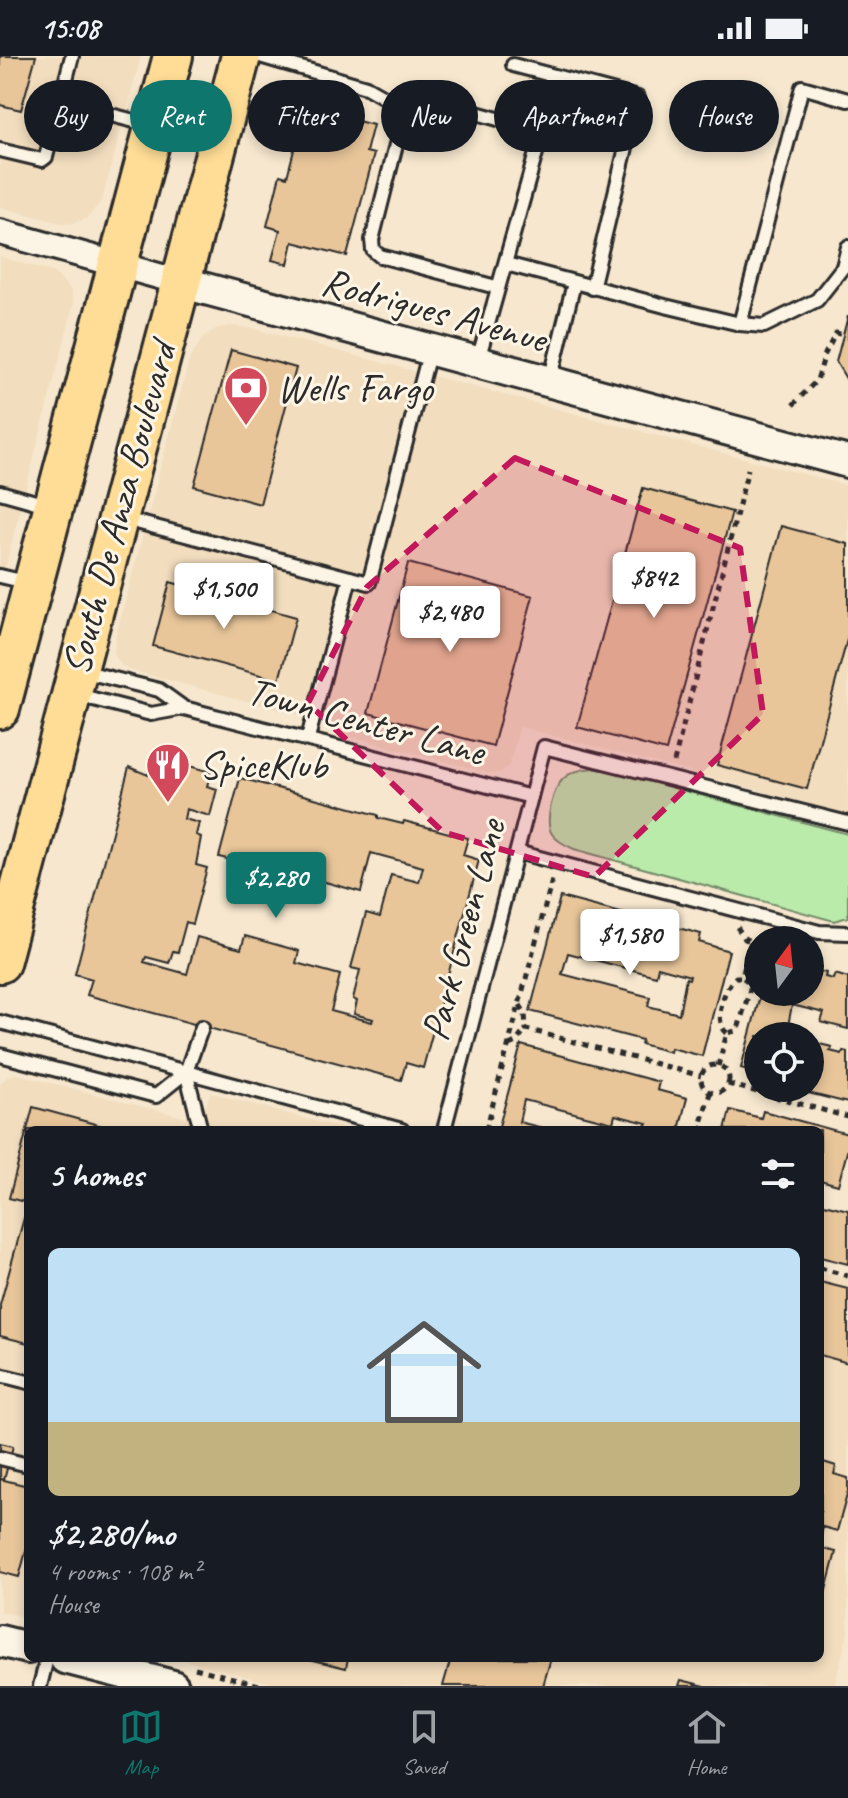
<!DOCTYPE html>
<meta charset="utf-8">
<style>
body{margin:0;font-family:Caveat,sans-serif;background:#242831;color:#f1f3f6;height:100vh;display:flex;flex-direction:column;font-size:30px;white-space:nowrap}
*{box-sizing:border-box;margin:0}
p{font-size:26px;color:#9ea1a6}
.icon{flex:none;width:44px;height:44px;fill:none;stroke:currentColor;stroke-width:2;stroke-linecap:round;stroke-linejoin:round}
.map{position:relative;flex:1;overflow:hidden}
.details{position:absolute;left:24px;top:1070px;width:800px;height:536px;display:flex;flex-direction:column;background:#171b24;border-radius:12px;box-shadow:0 4px 12px #0003}
.details>*{flex:none}
.guide{position:absolute;left:24px;top:24px;width:800px;height:72px;display:flex;gap:16px}
.needle{width:52px;rotate:15deg}
.buttons{position:absolute;left:744px;top:870px;display:grid;gap:16px}
.buttons a{display:grid;place-items:center;width:80px;height:80px;border-radius:50%;background:#171b24;box-shadow:0 4px 12px #0003;font-size:40px}
.price{position:absolute;translate:-50% -68px;padding:0 18px;border-radius:8px;background:#fff;color:#222;font-size:26px;line-height:52px;filter:drop-shadow(0 2px 4px #0008)}
.price::after{content:'';position:absolute;left:50%;top:48px;width:24px;height:18px;margin-left:-12px;background:inherit;clip-path:polygon(0 0,100% 0,50% 100%)}
.price.current{background:#0f766e;color:#fff}
ul{padding:0;list-style:none}
li{display:grid;align-content:center;gap:16px;height:424px;padding:0 24px}
li span{display:grid;place-items:center;height:248px;border-radius:12px;color:#555}
li>.icon{margin-inline-start:auto}
span .icon{width:144px;height:144px;fill:#fffc;stroke-width:1}
li b{font-size:34px}
h2{display:flex;justify-content:space-between;align-items:center;height:96px;padding:0 24px;font-size:34px}
.chip{padding:0 28px;border-radius:36px;background:#171b24;box-shadow:0 4px 12px #0003;font-size:28px;line-height:72px}
.chip.current{background:#0f766e;color:#fff}
.status{display:flex;justify-content:space-between;align-items:center;height:56px;padding:0 40px;background:#171b24;direction:ltr}
.status svg{height:22px;fill:currentColor}
.tabs{display:flex;justify-content:space-around;align-items:center;height:112px;border-top:2px solid #363941;background:#171b24;font-size:22px;color:#9ea1a6}
.tabs a{display:grid;justify-items:center;gap:4px}
.tabs .current{color:#0f766e}
.map>svg:first-child{display:block}
.built{fill:#f2ddbe}
.green{fill:#bbebaa;stroke:#738b6a;stroke-width:2}
.building{fill:#e8c69a;stroke:#2b2b2b;stroke-width:2;fill-rule:evenodd}
.lines{fill:none;stroke-linecap:round;stroke-linejoin:round}
.service-casing{stroke:#2b2b2b;stroke-width:18}
.minor-casing{stroke:#2b2b2b;stroke-width:30}
.tertiary-casing{stroke:#2b2b2b;stroke-width:36}
.primary-casing{stroke:#2b2b2b;stroke-width:44}
.path{stroke:#2b2b2b;stroke-width:5;stroke-dasharray:6 6;stroke-linecap:butt}
.service{stroke:#fcf5e5;stroke-width:12}
.minor{stroke:#fcf5e5;stroke-width:24}
.tertiary{stroke:#fcf5e5;stroke-width:30}
.primary{stroke:#ffdd96;stroke-width:38}
.marked{fill:#c2185b;fill-opacity:0.2;stroke:#c2185b;stroke-width:6;stroke-dasharray:16 10;stroke-linejoin:round}
.labels{text-anchor:middle;dominant-baseline:central;stroke-width:6;stroke-linejoin:round;paint-order:stroke}
.street-label{font-size:40px;fill:#2b2b2b;stroke:#fcf5e5}
.poi-label{font-size:40px;fill:#2b2b2b;stroke:#fcf5e5;text-anchor:start}
</style>
<div class="status"><b>15:08</b><svg viewBox="0 0 49 12"><path d="M0 12V9h3v3zM5 12V6h3v6zM10 12V3h3v9zM15 12V0h3v12zM26 1h20v11H26zM47 4h2v5h-2z"/></svg></div>
<div class="map">
<svg width="848" height="1630" viewBox="0 0 848 1630">
<rect width="100%" height="100%" fill="#f6e7ce"/>
<filter id="ink" filterUnits="userSpaceOnUse"><feTurbulence type="fractalNoise" baseFrequency=".0125" numOctaves="2"/><feDisplacementMap in="SourceGraphic" scale="16" xChannelSelector="R" yChannelSelector="G"/><feConvolveMatrix kernelMatrix="1 2 1 2 8 2 1 2 1" color-interpolation-filters="sRGB"/></filter>
<g filter="url(#ink)">
<g class="built">
<polygon points="0,0 141,0 102,144 87,162 73,167 61,167 0,151"/>
<polygon points="0,201 53,216 70,233 74,247 0,531"/>
<polygon points="230,270 251,272 848,430 848,758 520,671 509,710 500,717 488,717 326,674 325,666 127,613 121,609 114,597 115,584 189,305 203,281 218,272"/>
<polygon points="16,1018 202,1066 210,1037 348,1074 28,1074 28,1562 0,1555 0,1028 7,1021"/>
<polygon points="820,1216 848,1223 848,1576 834,1630 281,1630 176,1602 820,1602"/>
</g>
<path class="green" d="M593,712L610,715L848,778V861L834,865L574,793C567,790 557,785 552,778C544,765 553,733 563,723C571,715 582,713 593,712Z"/>
<g class="building">
<polygon points="0,0 36,0 21,54 0,49"/>
<polygon points="305,51 373,69 366,96 374,98 347,200 293,186 288,208 272,204 280,174 267,170 280,119 287,121"/>
<polygon points="848,260 848,326 836,306"/>
<polygon points="231,294 296,312 260,448 194,430"/>
<polygon points="643,432 732,456 666,695 577,671"/>
<polygon points="781,470 848,488 848,580 807,733 717,709"/>
<polygon points="408,507 533,540 493,690 368,657"/>
<polygon points="170,526 296,561 279,624 153,590"/>
<polygon points="153,700 211,716 207,730 217,733 210,760 186,753 184,763 199,767 196,779 201,781 196,809 207,812 192,868 186,866 178,896 173,895 169,907 146,901 144,906 187,918 197,881 241,893 245,880 299,895 296,907 340,919 331,955 372,966 373,963 354,958 357,945 353,943 360,914 351,912 366,857 380,861 391,819 419,826 423,811 371,797 361,836 318,824 315,837 267,825 270,814 219,801 240,722 378,759 378,762 403,768 404,765 468,782 463,799 479,804 423,1012 406,1007 401,1024 87,939 92,923 75,918 129,711 148,719"/>
<path d="M560,841L701,878L699,886L729,895L702,1000L671,992L670,996L641,988L642,984L530,955ZM568,897L656,920L658,911L690,920L689,923L686,922L679,958L648,950L650,941L562,918Z"/>
<polygon points="810,909 820,912 819,915 826,917 825,921 833,923 835,918 848,922 848,973 821,966 824,957 792,949 786,980 758,980 758,1017 741,1012 761,936 810,936"/>
<polygon points="815,987 832,991 830,995 842,998 843,995 848,996 848,1047 788,1032 810,1032 810,995 813,996"/>
<polygon points="521,989 659,1026 657,1034 687,1042 679,1074 642,1074 647,1067 615,1059 613,1067 524,1044 519,1066 551,1074 498,1074"/>
<polygon points="33,1051 117,1074 28,1074 28,1147 9,1142"/>
<polygon points="730,1054 761,1062 763,1055 848,1078 848,1092 838,1129 820,1124 820,1074 725,1074"/>
<polygon points="820,1147 848,1154 848,1208 820,1201"/>
<polygon points="24,1162 28,1163 28,1287 0,1280 0,1249"/>
<polygon points="820,1226 848,1233 848,1307 820,1299"/>
<polygon points="0,1387 13,1390 4,1424 0,1423"/>
<polygon points="820,1405 836,1410 834,1418 848,1422 848,1435 837,1475 823,1471 821,1480"/>
<polygon points="0,1423 28,1430 28,1488 19,1521 0,1516"/>
<polygon points="820,1492 836,1496 820,1557"/>
<polygon points="305,1602 348,1602 346,1612"/>
<polygon points="451,1602 551,1602 543,1630 443,1630"/>
<polygon points="681,1624 705,1630 679,1630"/>
</g>
<g class="lines">
<g class="service-casing">
<g id="service">
<polyline points="260,0 366,31 405,53"/>
<polyline points="513,9 638,42 592,232"/>
<polyline points="60,46 150,69"/>
<polyline points="0,94 42,104 46,101 72,0"/>
<polyline points="506,208 665,250 740,268 764,270 817,244 843,211 848,191"/>
<polyline points="740,268 802,31 848,44"/>
<polyline points="478,304 536,97 537,80 523,70 419,41 412,44 405,53 372,184 373,194 380,200 496,231"/>
<polyline points="550,325 574,227"/>
<polyline points="0,436 50,450"/>
<polyline points="121,462 369,527 430,294"/>
<polyline points="0,520 30,527"/>
<polyline points="82,615 159,634 184,652 531,741"/>
<polyline points="74,638 151,658 184,652"/>
<polyline points="308,682 350,522"/>
<polyline points="517,796 819,876 848,877"/>
<polyline points="0,966 402,1074"/>
<polyline points="0,999 156,1040 186,1016"/>
<polyline points="201,1074 186,1016 202,971"/>
<polyline points="444,1074 544,691 848,767"/>
<polyline points="0,1319 28,1326"/>
<polyline points="0,1402 28,1409"/>
<polyline points="40,1630 47,1602"/>
</g>
</g>
<g class="minor-casing">
<polyline id="minor" points="0,176 180,226"/>
</g>
<g class="tertiary-casing">
<g id="tertiary">
<polyline points="180,226 848,406"/>
<polyline points="0,1585 28,1592"/>
<polyline points="65,1602 173,1630"/>
</g>
</g>
<g class="primary-casing">
<g id="primary">
<polyline points="0,653 173,0"/>
<polyline points="0,907 241,0"/>
</g>
</g>
<g class="path">
<polyline points="793,349 817,324 825,298 836,277 843,279"/>
<polyline points="674,706 748,413"/>
<polyline points="737,871 745,883 758,887"/>
<polyline points="520,949 525,957 526,973 701,1020"/>
<path d="M727,977C713,966 723,932 736,921H742"/>
<polyline points="509,989 516,986 526,973"/>
<circle cx="715" cy="1023" r="14"/>
<polyline points="718,1010 727,977 736,975 739,970 750,933 749,926 742,921 751,886"/>
<polyline points="728,1028 848,1061"/>
<polyline points="486,1074 552,824"/>
<polyline points="705,1074 700,1070 710,1037"/>
<polyline points="820,1212 848,1220"/>
<polyline points="24,1552 28,1538"/>
<polyline points="195,1612 263,1630"/>
</g>
<use href="#service" class="service"/>
<use href="#minor" class="minor"/>
<use href="#tertiary" class="tertiary"/>
<use href="#primary" class="primary"/>
</g>
</g>
<path class="marked" d="M515,402L740,492L763,658L594,821L443,776L308,647L367,531Z"/>
<defs>
<g id="bank-pin" transform="scale(2.3)"><path d="M0 17L-7.5 6A9.5 9.5 0 1 1 7.5 6Z" fill="#d1495b" stroke="#fcf5e5"/><path d="M-6-4H6V4H-6ZM0-2.3a2.3 2.3 0 1 0 0 4.6a2.3 2.3 0 1 0 0-4.6Z" fill="#fff"/></g>
<g id="restaurant-pin" transform="scale(2.3)"><path d="M0 17L-7.5 6A9.5 9.5 0 1 1 7.5 6Z" fill="#d1495b" stroke="#fcf5e5"/><path d="M-5-6h1v4h1v-4h1v4h1v-4h1v5L-1.5 .5V6h-2V.5L-5-1ZM5-6V6H3V1.5H1.5Q1.5-4 5-6Z" fill="#fff"/></g>
</defs>
<g fill-rule="evenodd">
<use href="#bank-pin" x="246" y="332"/>
<use href="#restaurant-pin" x="168" y="709"/>
</g>
<g class="labels">
<g class="street-label">
<text transform="translate(434 254) rotate(15)">Rodrigues Avenue</text>
<text transform="translate(119 453) rotate(-75)">South De Anza Boulevard</text>
<text transform="translate(366 665) rotate(15)">Town Center Lane</text>
<text transform="translate(463 874) rotate(-75)">Park Green Lane</text>
</g>
<g class="poi-label">
<text x="277" y="332">Wells Fargo</text>
<text x="199" y="709">SpiceKlub</text>
</g>
</g>
</svg>
<div class="buttons">
<a><svg class="needle" viewBox="-14 -14 28 28"><path d="M0-13l5 13h-10z" fill="#e53935"/><path d="M0 13l5-13h-10z" fill="#9ea1a6"/></svg></a>
<a><svg class="icon" aria-label="locate" viewBox="0 0 24 24"><circle cx="12" cy="12" r="6"/><path d="M12 2v4M12 18v4M2 12h4M18 12h4"/></svg></a>
</div>
<b class="price" style="left:654px;top:564px">$842</b>
<b class="price" style="left:224px;top:575px">$1,500</b>
<b class="price" style="left:450px;top:598px">$2,480</b>
<b class="price current" style="left:276px;top:864px">$2,280</b>
<b class="price" style="left:630px;top:921px">$1,580</b>
<div class="guide">
<a class="chip">Buy</a>
<a class="chip current">Rent</a>
<a class="chip">Filters</a>
<a class="chip">New</a>
<a class="chip">Apartment</a>
<a class="chip">House</a>
</div>
<section class="details">
<h2>5 homes<svg class="icon" aria-label="filters" viewBox="0 0 24 24"><path d="M4 7h16M4 17h16"/><circle cx="9" cy="7" r="2"/><circle cx="15" cy="17" r="2"/></svg></h2>
<ul>
<li><span style="background:linear-gradient(#bfe0f5 70%,#c2b280 0)"><svg class="icon" aria-label="home" viewBox="0 0 24 24"><path d="M3 11l9-7 9 7M6 9v11h12V9"/></svg></span><div><b>$2,280/mo</b><p>4 rooms · 108 m²</p><p>House</p></div></li>
</ul>
</section>
</div>
<nav class="tabs">
<a class="current"><svg class="icon" aria-label="map" viewBox="0 0 24 24"><path d="M3 6l6-2 6 2 6-2v14l-6 2-6-2-6 2zM9 4v14M15 6v14"/></svg>Map</a>
<a><svg class="icon" aria-label="saved" viewBox="0 0 24 24"><path d="M7 4h10v16l-5-4-5 4z"/></svg>Saved</a>
<a><svg class="icon" aria-label="home" viewBox="0 0 24 24"><path d="M3 11l9-7 9 7M6 9v11h12V9"/></svg>Home</a>
</nav>
